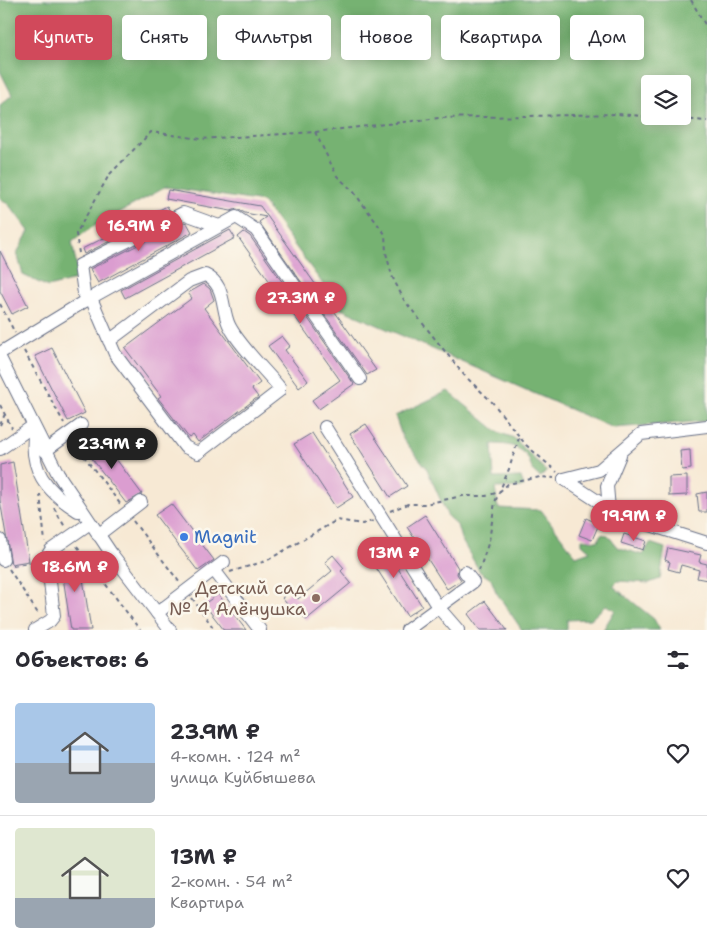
<!DOCTYPE html>
<html lang="ru">
<meta charset="utf-8">
<style>
body{margin:0;font-family:"Shantell Sans",sans-serif;background:#f2f2f3;color:#2b2b33;height:100vh;display:flex;flex-direction:column;font-size:19px;white-space:nowrap}
*{box-sizing:border-box;margin:0}
p{font-size:16px;color:#7c7c81}
.icon{flex:none;width:28px;height:28px;fill:none;stroke:currentColor;stroke-width:2;stroke-linecap:round;stroke-linejoin:round}
.map{position:relative;height:630px;overflow:hidden}
.sheet{display:flex;flex-direction:column;background:#fff;flex:1}
.sheet>*{flex:none}
.guide{position:absolute;left:15px;top:15px;width:678px;height:45px;display:flex;gap:10px}
.tools{position:absolute;left:641px;top:75px;display:grid;gap:10px}
.tools a{display:grid;place-items:center;width:50px;height:50px;border-radius:5px;background:#fff;box-shadow:0 2px 12px #0003;font-size:25px}
.price{position:absolute;translate:-50% -42px;padding:0 11px;border-radius:18px;background:#d1495b;color:#fff;font-size:16px;line-height:32px;filter:drop-shadow(0 1px 2px #0008)}
.price::after{content:'';position:absolute;left:50%;top:30px;width:15px;height:11px;margin-left:-8px;background:inherit;clip-path:polygon(0 0,100% 0,50% 100%)}
.price.active{background:#222;color:#fff}
ul{padding:0;list-style:none}
li{display:flex;align-items:center;gap:15px;height:125px;padding:0 15px}
li+li{border-top:1px solid #e1e1e2}
li span{display:grid;place-items:center;flex:none;width:140px;height:100px;border-radius:5px;color:#555}
li>.icon{margin-inline-start:auto}
span .icon{width:60px;height:60px;fill:#fffc;stroke-width:1}
li b{font-size:21px}
h2{display:flex;justify-content:space-between;align-items:center;height:60px;padding:0 15px;font-size:21px}
.pill{padding:0 18px;border-radius:5px;background:#fff;box-shadow:0 2px 12px #0003;font-size:18px;line-height:45px}
.pill.active{background:#d1495b;color:#fff}
.map>svg:first-child{display:block}
.forest{fill:#76b272;stroke:#487068;fill-rule:evenodd}
.building{fill:#db9dd0}
.lines{fill:none;stroke-linecap:round;stroke-linejoin:round}
.minor-casing{stroke:#687087;stroke-width:14}
.path{stroke:#687087;stroke-width:2;stroke-dasharray:4 4;stroke-linecap:butt}
.minor{stroke:#fff;stroke-width:12}
.shop-dot{fill:#3f7fe0;stroke:#fbf7ec;stroke-width:2}
.education-dot{fill:#8d6e63;stroke:#fbf7ec;stroke-width:2}
.labels{text-anchor:middle;dominant-baseline:central;stroke-width:5;stroke-linejoin:round;paint-order:stroke}
.shop-label{font-size:18px;fill:#366cbe;stroke:#fbf7ec;text-anchor:start}
.education-label{font-size:18px;fill:#785e54;stroke:#fbf7ec;text-anchor:end}
</style>
<div class="map">
<svg width="707" height="630" viewBox="0 0 707 630">
<rect width="100%" height="100%" fill="#fbf7ec"/>
<filter id="ink" filterUnits="userSpaceOnUse"><feTurbulence type="fractalNoise" baseFrequency=".02" numOctaves="2"/><feDisplacementMap in="SourceGraphic" scale="10" xChannelSelector="R" yChannelSelector="G"/><feConvolveMatrix kernelMatrix="1 2 1 2 8 2 1 2 1" color-interpolation-filters="sRGB"/></filter>
<filter id="wash" filterUnits="userSpaceOnUse"><feTurbulence type="fractalNoise" baseFrequency=".0096" numOctaves="4" result="noise"/><feDisplacementMap in="SourceGraphic" scale="20" xChannelSelector="R" yChannelSelector="G"/><feGaussianBlur stdDeviation="1.12" result="paint"/><feColorMatrix in="noise" values="0 0 0 0 0 0 0 0 0 0 0 0 0 0 0 0 0 1.4 0 .05"/><feComposite in="paint" operator="in"/></filter>
<g filter="url(#wash)">
<rect width="100%" height="100%" fill="#f7e9d4"/>
<g class="forest">
<path d="M0,0H707V421L613,428L341,309L263,202L166,187L91,228L72,242L79,279L48,287L23,275L17,253L29,231L9,205L0,198V105L12,95L0,71ZM650,84H682V116H650Z"/>
<path d="M448,391L498,432L514,438L547,472L540,477C529,469 533,468 528,458C520,445 505,444 492,444L494,478L521,477L524,487L495,488L498,508L541,510L576,556L590,551L582,544V539L598,541L601,534L608,535L617,547L643,555L650,543L665,548L660,579L649,583L618,581L613,586L654,619L660,630H603L615,610L606,605L591,619L567,620V630H522L496,592L491,579L480,572L461,539L457,525L448,517L426,467L403,439L395,416Z"/>
</g>
<g id="blocks">
<g class="building">
<polygon points="168,190 260,206 376,370 367,375 259,222 266,217 245,213 237,209 231,211 166,199"/>
<polygon points="167,206 170,211 84,254 82,249"/>
<polygon points="184,222 187,223 192,232 98,283 90,269"/>
<polygon points="230,230 235,238 125,298 121,290"/>
<polygon points="244,232 250,236 354,384 319,409 312,400 340,380 238,237"/>
<polygon points="0,251 28,306 12,314 0,291"/>
<polygon points="204,284 210,289 214,300 204,308 260,383 252,389 258,397 198,442 193,435 189,438 158,398 161,396 125,348 192,298 188,293"/>
<polygon points="282,336 290,346 285,350 308,381 299,388 268,346"/>
<polygon points="52,348 85,413 68,421 35,356"/>
<polygon points="366,424 407,486 390,497 350,434"/>
<polygon points="312,433 353,497 336,508 294,444"/>
<polygon points="99,436 142,494 126,503 83,447"/>
<polygon points="690,450 691,469 682,470 680,451"/>
<polygon points="13,462 29,561 11,564 0,500 0,465"/>
<polygon points="687,476 687,495 669,496 669,477"/>
<polygon points="707,492 707,512 699,512 697,494"/>
<polygon points="171,504 214,560 198,571 155,515"/>
<polygon points="425,515 458,568 457,574 461,580 447,589 407,527"/>
<polygon points="586,518 599,524 592,540 579,535"/>
<polygon points="624,534 646,541 643,550 621,543"/>
<polygon points="381,542 422,606 407,616 366,552"/>
<polygon points="668,548 701,555 699,562 707,564 707,580 697,578 699,570 681,565 679,572 668,569 670,562 665,560"/>
<polygon points="79,553 91,630 71,630 60,557"/>
<polygon points="333,555 344,568 341,571 351,583 306,620 295,606 291,609 282,598 291,591 298,599 332,571 325,562"/>
<polygon points="218,594 246,630 224,630 204,604"/>
<polygon points="485,601 507,630 480,630 468,614"/>
</g>
</g>
</g>
<g filter="url(#ink)">
<use href="#blocks" fill-opacity="0" stroke="#687087" stroke-width="1"/>
<g class="lines">
<g class="minor-casing">
<g id="minor">
<path d="M91,298L115,354L185,447L198,453L279,391V387C265,370 238,344 229,325C221,308 226,284 205,275L189,281L109,341"/>
<polyline points="85,301 80,265 183,213 219,226"/>
<polyline points="0,353 85,301 236,217 256,230 360,379"/>
<polyline points="0,358 58,474 111,553 170,630"/>
<polyline points="325,427 438,607 458,630"/>
<path d="M35,430C28,469 46,491 78,511"/>
<polyline points="0,449 33,426"/>
<polyline points="45,451 81,425"/>
<polyline points="564,479 619,515 707,543"/>
<polyline points="564,479 599,470 641,434 707,426"/>
<polyline points="609,509 607,486 620,455"/>
<polyline points="98,535 141,502"/>
<polyline points="0,540 3,560"/>
<polyline points="214,570 260,630"/>
<polyline points="157,613 224,562"/>
<polyline points="35,630 50,621 54,616 47,556 51,550 90,523"/>
<polyline points="407,630 473,582 465,572"/>
</g>
</g>
<g class="path">
<polyline points="691,0 707,28"/>
<polyline points="315,132 337,176 353,191 385,234 386,253 392,276 404,300 464,375 493,403 526,445 557,472"/>
<polyline points="79,253 76,234 109,175 151,132 201,139 315,132 439,118 617,114 707,121"/>
<polyline points="0,304 15,333"/>
<polyline points="24,351 64,423"/>
<polyline points="0,405 12,428"/>
<polyline points="0,425 5,414"/>
<polyline points="74,443 121,505"/>
<polyline points="40,494 45,542"/>
<polyline points="54,508 65,527"/>
<polyline points="390,511 408,504 425,504 462,496 486,496 499,492 508,484 540,477 554,478"/>
<polyline points="133,521 180,583"/>
<polyline points="77,546 140,630"/>
<polyline points="13,566 37,561"/>
<polyline points="9,569 39,615"/>
<polyline points="479,571 489,541 495,502 509,469 519,438"/>
<polyline points="230,572 266,561 337,520 362,524 373,521"/>
<polyline points="192,598 215,630"/>
</g>
<use href="#minor" class="minor"/>
</g>
</g>
<circle class="shop-dot" cx="184" cy="537" r="5"/>
<circle class="education-dot" cx="316" cy="598" r="5"/>
<g class="labels">
<g class="shop-label">
<text x="194" y="537">Magnit</text>
</g>
<g class="education-label">
<text x="306" y="588">Детский сад<tspan x="306" dy="21">№ 4 Алёнушка</tspan></text>
</g>
</g>
</svg>
<div class="tools">
<a><svg class="icon" aria-label="layers" viewBox="0 0 24 24"><path d="M12 4l9 5-9 5-9-5zM3 14l9 5 9-5"/></svg></a>
</div>
<b class="price" style="left:139px;top:252px">16.9M ₽</b>
<b class="price" style="left:301px;top:324px">27.3M ₽</b>
<b class="price active" style="left:112px;top:470px">23.9M ₽</b>
<b class="price" style="left:634px;top:542px">19.9M ₽</b>
<b class="price" style="left:394px;top:579px">13M ₽</b>
<b class="price" style="left:75px;top:593px">18.6M ₽</b>
<div class="guide">
<a class="pill active">Купить</a>
<a class="pill">Снять</a>
<a class="pill">Фильтры</a>
<a class="pill">Новое</a>
<a class="pill">Квартира</a>
<a class="pill">Дом</a>
</div>
</div>
<section class="sheet">
<h2>Объектов: 6<svg class="icon" aria-label="filters" viewBox="0 0 24 24"><path d="M4 7h16M4 17h16"/><circle cx="9" cy="7" r="2"/><circle cx="15" cy="17" r="2"/></svg></h2>
<ul>
<li><span style="background:linear-gradient(#a9c7e8 60%,#9aa5b1 0)"><svg class="icon" aria-label="home" viewBox="0 0 24 24"><path d="M3 11l9-7 9 7M6 9v11h12V9"/></svg></span><div><b>23.9M ₽</b><p>4-комн. · 124 m²</p><p>улица Куйбышева</p></div><svg class="icon" aria-label="heart" viewBox="0 0 24 24"><path d="M12 20l-8-8c-3-5 5-10 8-4 3-6 11-1 8 4z"/></svg></li>
<li><span style="background:linear-gradient(#dfe7d0 70%,#9aa5b1 0)"><svg class="icon" aria-label="home" viewBox="0 0 24 24"><path d="M3 11l9-7 9 7M6 9v11h12V9"/></svg></span><div><b>13M ₽</b><p>2-комн. · 54 m²</p><p>Квартира</p></div><svg class="icon" aria-label="heart" viewBox="0 0 24 24"><path d="M12 20l-8-8c-3-5 5-10 8-4 3-6 11-1 8 4z"/></svg></li>
</ul>
</section>
